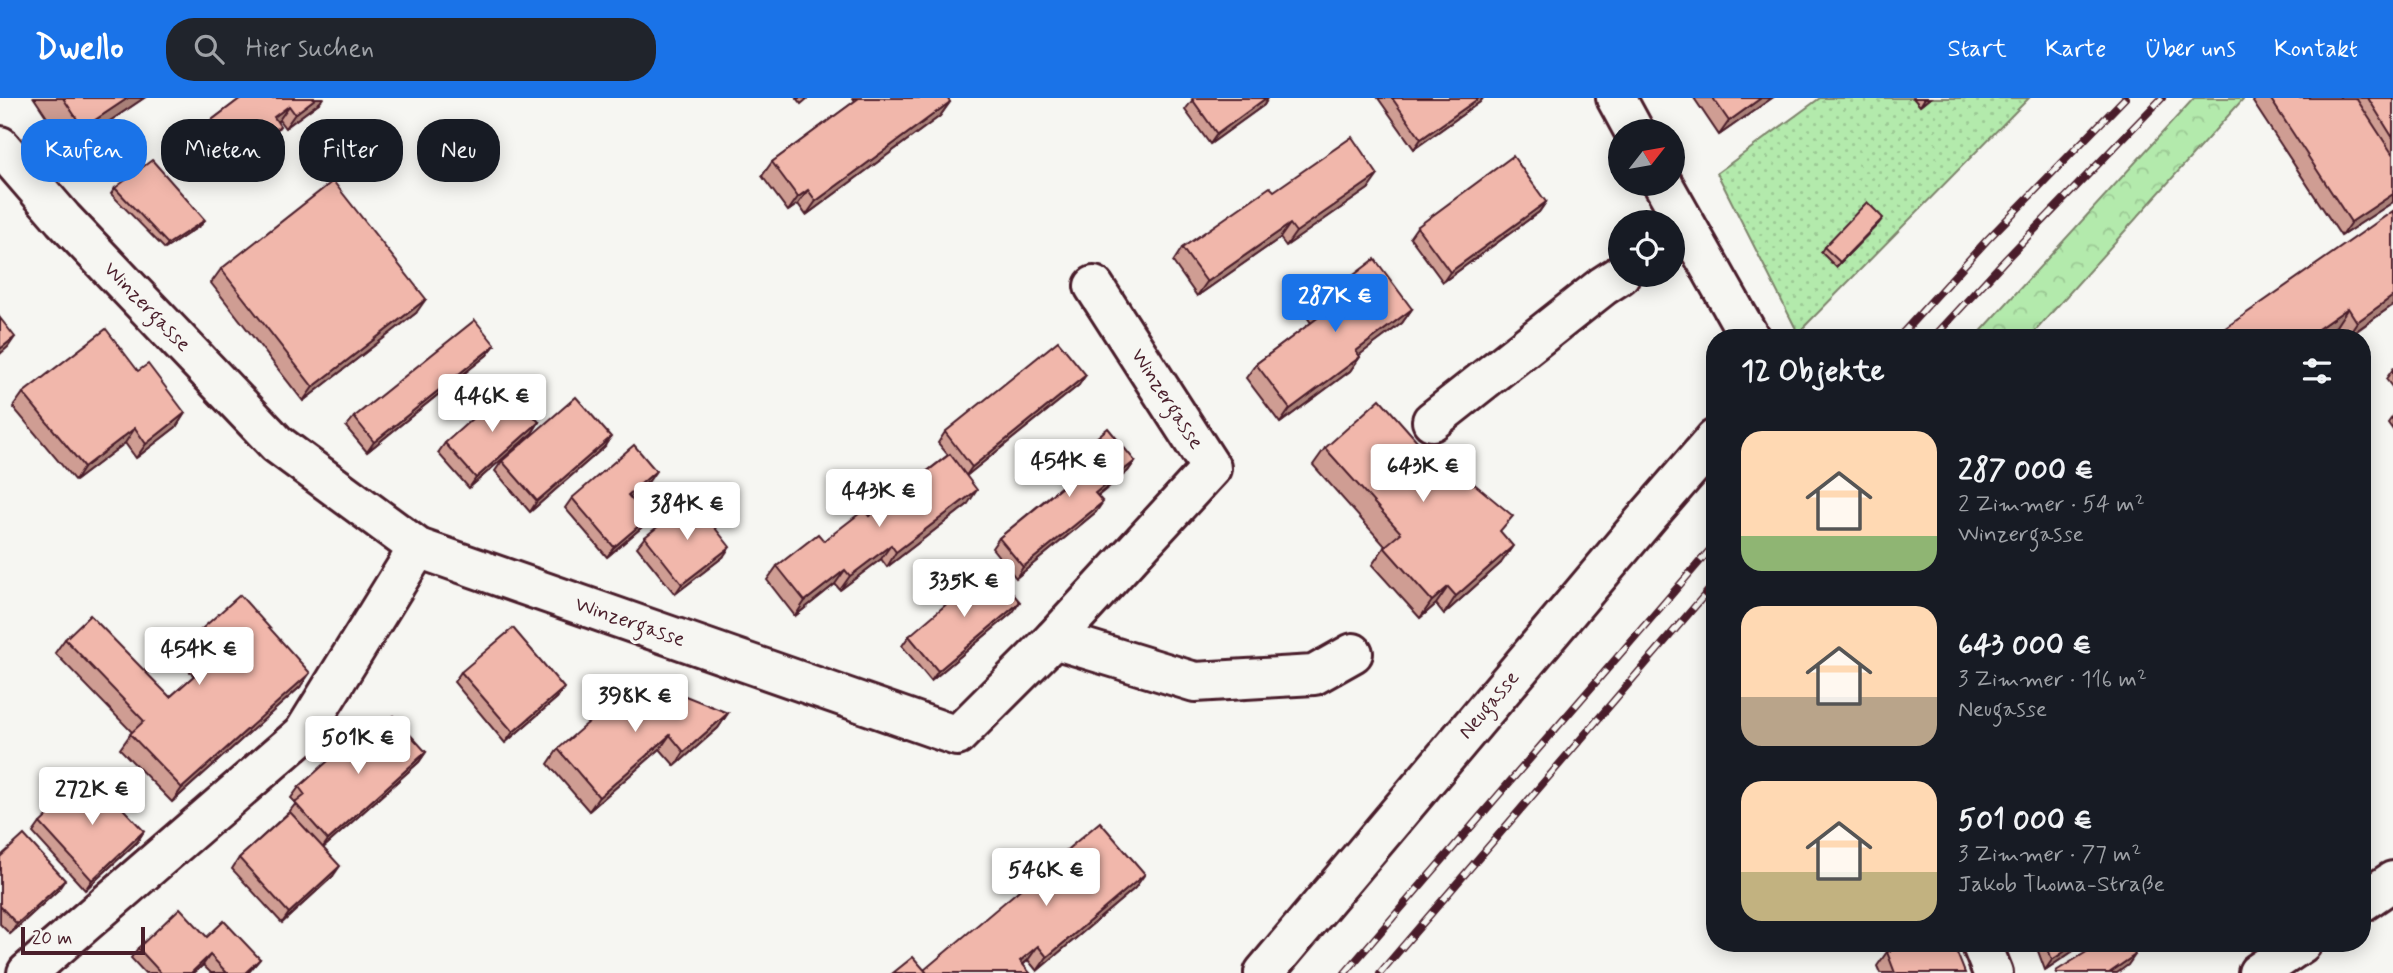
<!DOCTYPE html>
<html lang="de">
<meta charset="utf-8">
<style>
body{margin:0;font-family:Mynerve,sans-serif;background:#20242c;color:#f1f3f6;height:100vh;display:flex;flex-direction:column;font-size:26px;white-space:nowrap}
*{box-sizing:border-box;margin:0}
p{font-size:23px;color:#9ea1a6}
.icon{flex:none;width:38px;height:38px;fill:none;stroke:currentColor;stroke-width:2;stroke-linecap:round;stroke-linejoin:round}
.map{position:relative;flex:1;overflow:hidden}
.sheet{position:absolute;left:1706px;top:231px;width:665px;height:623px;display:flex;flex-direction:column;background:#171b24;border-radius:28px;box-shadow:0 4px 18px #0003}
.sheet>*{flex:none}
.top-card{position:absolute;left:21px;top:21px;width:665px;height:63px;display:flex;gap:14px}
.needle{width:46px;rotate:59deg}
.controls{position:absolute;left:1608px;top:21px;display:grid;gap:14px}
.controls a{display:grid;place-items:center;width:77px;height:77px;border-radius:50%;background:#171b24;box-shadow:0 4px 18px #0003;font-size:35px}
.scale{position:absolute;left:21px;bottom:18px;width:124px;box-sizing:border-box;padding-left:7px;border:4px solid #4a1f2b;border-top:0;font-size:19px;line-height:24px;white-space:nowrap;color:#4a1f2b;-webkit-text-stroke:5px #f6f6f2;paint-order:stroke}
.price{position:absolute;translate:-50% -60px;padding:0 16px;border-radius:7px;background:#fff;color:#222;font-size:23px;line-height:46px;filter:drop-shadow(0 2px 4px #0008)}
.price::after{content:'';position:absolute;left:50%;top:42px;width:21px;height:16px;margin-left:-10px;background:inherit;clip-path:polygon(0 0,100% 0,50% 100%)}
.price.selected{background:#1a73e8;color:#fff}
ul{padding:0;list-style:none}
li{display:flex;align-items:center;gap:21px;height:175px;padding:0 35px}
li span{display:grid;place-items:center;flex:none;width:196px;height:140px;border-radius:21px;color:#555}
li>.icon{margin-inline-start:auto}
span .icon{width:84px;height:84px;fill:#fffc;stroke-width:1}
li b{font-size:30px}
h2{display:flex;justify-content:space-between;align-items:center;height:84px;padding:0 35px;font-size:30px}
.pill{padding:0 24px;border-radius:28px;background:#171b24;box-shadow:0 4px 18px #0003;font-size:24px;line-height:63px}
.pill.selected{background:#1a73e8;color:#fff}
header{display:flex;align-items:center;gap:42px;box-sizing:border-box;height:98px;padding:0 35px;background:#1a73e8;color:#fff}
header strong{font-size:33px}
nav{display:flex;gap:38px;margin-inline-start:auto;font-size:24px}
.search{width:490px;height:63px;background:#20242c;display:flex;align-items:center;gap:18px;box-sizing:border-box;padding:0 24px;border-radius:28px;color:#9ea1a6;font-size:26px}
.map>svg:first-child{display:block}
.forest{fill:url(#forest-crowns);stroke:#7e846c;stroke-width:2}
.park{fill:url(#park-dots);stroke:#7e846c;stroke-width:2}
.lines{fill:none;stroke-linecap:round;stroke-linejoin:round}
.minor-casing{stroke:#4a1f2b;stroke-width:44}
.minor{stroke:#f6f6f2;stroke-width:38}
.rail-casing{stroke:#4a1f2b;stroke-width:8}
.rail{stroke:#f6f6f2;stroke-width:5;stroke-dasharray:16;stroke-linecap:butt}
.wall{fill:#cf9d93;stroke:#4a1f2b;stroke-width:2}
.shaded-wall{fill:#a98078;stroke:#4a1f2b;stroke-width:2}
.building{fill:#f1b7ab;stroke:#4a1f2b;stroke-width:2}
.labels{text-anchor:middle;dominant-baseline:central;stroke-width:7;stroke-linejoin:round;paint-order:stroke}
.street-label{font-size:21px;fill:#4a1f2b;stroke:#f6f6f2}
</style>
<header>
<strong>Dwello</strong>
<div class="search"><svg class="icon" aria-label="search" viewBox="0 0 24 24"><circle cx="10" cy="10" r="6"/><path d="M15 15l6 6"/></svg>Hier suchen</div>
<nav><a>Start</a><a>Karte</a><a>Über uns</a><a>Kontakt</a></nav>
</header>
<div class="map">
<svg width="2393" height="875" viewBox="0 0 2393 875">
<defs>
<pattern id="forest-crowns" width="20" height="18" patternUnits="userSpaceOnUse" patternTransform="scale(1.75)"><rect width="20" height="18" fill="#b3eaac"/><path d="M2 6a3 3 0 1 1 6 0M12 15a3 3 0 1 1 6 0" fill="none" stroke="#9bc894"/></pattern>
<pattern id="park-dots" width="8" height="8" patternUnits="userSpaceOnUse" patternTransform="scale(1.75)"><rect width="8" height="8" fill="#b3eaac"/><path d="M2 2h.1M6 6h.1" fill="none" stroke="#9bc894" stroke-width="1.8" stroke-linecap="round"/></pattern>
</defs>
<rect width="100%" height="100%" fill="#f6f6f2"/>
<filter id="ink" filterUnits="userSpaceOnUse"><feTurbulence type="fractalNoise" baseFrequency=".0143" numOctaves="2"/><feDisplacementMap in="SourceGraphic" scale="14" xChannelSelector="R" yChannelSelector="G"/><feConvolveMatrix kernelMatrix="1 2 1 2 8 2 1 2 1" color-interpolation-filters="sRGB"/></filter>
<g filter="url(#ink)">
<polygon class="forest" points="2194,0 2244,0 2029,240 1975,240"/>
<polygon class="park" points="1820,0 2029,0 1798,235 1717,75"/>
<g class="lines">
<g class="minor-casing">
<g id="minor">
<polyline points="1616,0 1634,33"/>
<polyline points="0,48 63,121 277,346 418,450 957,638 1054,541 1211,370 1094,188"/>
<polyline points="1663,86 1750,240"/>
<polyline points="1432,323 1603,188 1620,177"/>
<polyline points="1054,541 1195,584 1314,577 1353,555"/>
<polyline points="2362,804 2393,783"/>
<polyline points="1981,845 1993,875"/>
<polyline points="27,875 303,636 418,450"/>
<polyline points="1264,875 1649,417 1715,341"/>
<polyline points="2258,875 2302,845"/>
</g>
</g>
<use href="#minor" class="minor"/>
<g class="rail-casing">
<g id="rail">
<polyline points="1898,240 1987,142 2125,0"/>
<polyline points="1933,240 2006,161 2162,0"/>
<polyline points="1345,875 1715,446"/>
<polyline points="1380,875 1715,485"/>
</g>
</g>
<use href="#rail" class="rail"/>
</g>
<g class="wall">
<polygon points="34,0 144,0 68,51"/>
<polygon points="241,0 320,4 285,30 279,22 277,24 270,42 235,68 228,60 219,67 198,39 208,25"/>
<polygon points="796,0 808,0 801,6"/>
<polygon points="853,0 947,0 950,4 940,18 806,117 798,106 788,113 762,78 772,64 855,3"/>
<polygon points="1194,0 1268,0 1264,7 1210,46 1185,12"/>
<polygon points="1378,0 1483,0 1480,4 1414,51"/>
<polygon points="1694,0 1772,0 1719,37"/>
<polygon points="1913,0 1930,0 1920,8"/>
<polygon points="2256,0 2393,0 2393,104 2341,138 2253,4"/>
<polygon points="115,90 201,127 165,151 111,96"/>
<polygon points="1368,91 1286,148 1280,140 1197,198 1173,164 1182,150 1274,93"/>
<polygon points="1546,104 1539,114 1443,184 1410,139 1417,129"/>
<polygon points="2393,113 2393,207 2347,240 2345,240 2336,228"/>
<polygon points="1879,125 1836,169 1821,154 1824,149"/>
<polygon points="221,171 416,215 303,303 211,185"/>
<polygon points="1317,205 1412,211 1402,225 1359,257 1360,259 1350,273 1280,325 1246,280 1256,266 1311,225 1307,219"/>
<polygon points="495,247 487,257 367,354 346,329 354,319"/>
<polygon points="2393,271 2393,290 2386,281"/>
<polygon points="138,273 185,315 176,329 136,360 125,345 75,383 13,309 23,295"/>
<polygon points="1079,287 966,378 967,407 887,469 881,461 840,492 835,486 795,518 767,482 777,468 869,418 948,357 938,345 945,334"/>
<polygon points="488,316 539,324 532,335 469,390 438,355 445,345"/>
<polygon points="2393,318 2393,332 2388,325"/>
<polygon points="604,349 530,414 495,373 502,363"/>
<polygon points="1325,350 1442,371 1501,435 1501,465 1444,516 1436,506 1420,520 1372,467 1385,448 1313,367"/>
<polygon points="1069,363 1135,363 1128,373 1098,398 1096,414 1016,480 992,450 999,440 1069,382 1062,373"/>
<polygon points="649,383 630,399 641,430 607,459 565,410 572,400"/>
<polygon points="645,439 723,459 675,496 637,449"/>
<polygon points="1013,514 931,583 902,548 909,538"/>
<polygon points="65,541 170,599 194,578 176,559 186,545 300,589 172,704 120,651 132,634 55,555"/>
<polygon points="461,574 557,600 505,645 454,584"/>
<polygon points="643,607 728,615 718,630 675,668 660,651 589,713 548,666 558,651"/>
<polygon points="375,634 426,654 419,664 323,750 333,778 282,825 232,771 239,760 289,714 296,705 291,700 299,689"/>
<polygon points="40,725 144,733 137,744 85,792 33,735"/>
<polygon points="0,759 58,792 10,836 0,826"/>
<polygon points="1135,790 1037,873 1028,862 1023,867 924,872"/>
<polygon points="207,839 260,861 248,875 211,875 203,867 194,875 145,875 131,860 138,850"/>
<polygon points="2035,845 2085,845 2045,872"/>
<polygon points="1887,854 1965,875 1880,875 1877,868"/>
</g>
<g class="shaded-wall">
<polygon points="128,0 144,0 68,51 83,30"/>
<polygon points="316,0 323,0 320,4 285,30 295,16"/>
<polygon points="1266,0 1268,0 1264,7 1210,46 1217,36"/>
<polygon points="1479,0 1483,0 1480,4 1414,51 1421,41"/>
<polygon points="1761,0 1772,0 1719,37 1729,23"/>
<polygon points="1925,0 1930,0 1920,8"/>
<polygon points="950,4 940,18 806,117 816,103"/>
<polygon points="289,8 279,22 264,33 274,19"/>
<polygon points="280,28 270,42 235,68 245,54"/>
<polygon points="238,46 228,60 219,67 229,52"/>
<polygon points="1378,77 1368,91 1286,148 1296,134"/>
<polygon points="808,92 798,106 788,113 798,99"/>
<polygon points="2393,96 2393,104 2341,138 2351,124"/>
<polygon points="1546,104 1539,114 1443,184 1450,174"/>
<polygon points="1883,120 1879,125 1836,169 1840,164"/>
<polygon points="205,122 201,127 165,151 168,146"/>
<polygon points="1290,126 1280,140 1197,198 1207,184"/>
<polygon points="2393,198 2393,207 2346,240 2357,224"/>
<polygon points="426,201 416,215 303,303 313,289"/>
<polygon points="2348,210 2336,228 2318,240 2305,240"/>
<polygon points="1412,211 1402,225 1346,267 1356,253"/>
<polygon points="15,239 8,249 0,256 0,251"/>
<polygon points="495,247 487,257 367,354 374,344"/>
<polygon points="1360,259 1350,273 1280,325 1290,311"/>
<polygon points="1086,277 1079,287 965,379 972,369"/>
<polygon points="185,315 176,329 136,360 146,346"/>
<polygon points="539,324 532,335 469,390 476,380"/>
<polygon points="135,330 125,345 75,383 84,369"/>
<polygon points="611,339 604,349 530,414 537,403"/>
<polygon points="1135,363 1128,373 1088,405 1095,395"/>
<polygon points="656,373 649,383 621,407 628,397"/>
<polygon points="977,392 967,407 887,469 896,454"/>
<polygon points="1103,404 1096,414 1016,480 1023,469"/>
<polygon points="648,420 641,430 607,459 614,449"/>
<polygon points="891,447 881,461 840,492 850,478"/>
<polygon points="1513,448 1501,465 1444,516 1456,498"/>
<polygon points="730,449 723,459 675,496 682,486"/>
<polygon points="845,472 835,486 795,518 805,503"/>
<polygon points="1448,489 1436,506 1420,520 1432,503"/>
<polygon points="1020,504 1013,514 931,583 938,573"/>
<polygon points="310,575 300,589 172,704 182,690"/>
<polygon points="564,590 557,600 505,645 513,634"/>
<polygon points="728,615 718,630 675,668 684,654"/>
<polygon points="670,637 660,651 589,713 599,699"/>
<polygon points="426,654 419,664 321,752 328,742"/>
<polygon points="144,733 137,744 85,792 92,782"/>
<polygon points="340,768 333,778 282,825 289,815"/>
<polygon points="1145,776 1135,790 1037,873 1047,859"/>
<polygon points="65,782 58,792 10,836 17,826"/>
<polygon points="2077,845 2085,845 2045,872 2052,862"/>
<polygon points="1038,848 1028,862 1013,875 1020,863"/>
<polygon points="210,857 203,867 194,875 191,875"/>
<polygon points="2135,857 2128,867 2117,875 2109,875"/>
<polygon points="260,861 248,875 245,875"/>
</g>
<g class="building">
<polygon points="63,0 128,0 83,30"/>
<polygon points="241,0 316,0 295,16 289,8 274,19 280,28 245,54 238,46 229,52 208,25"/>
<polygon points="859,0 947,0 950,4 816,103 808,92 798,99 772,64"/>
<polygon points="1194,0 1266,0 1217,36 1192,1"/>
<polygon points="1392,0 1479,0 1421,41"/>
<polygon points="1713,0 1761,0 1729,23"/>
<polygon points="2270,0 2356,0 2393,57 2393,96 2351,124"/>
<polygon points="2368,0 2393,0 2393,40"/>
<polygon points="1352,39 1378,77 1296,134 1290,126 1207,184 1182,150 1270,89 1274,93"/>
<polygon points="1513,58 1546,104 1450,174 1417,129"/>
<polygon points="152,62 205,122 168,146 115,90"/>
<polygon points="333,83 426,201 313,289 221,171"/>
<polygon points="1867,104 1883,120 1840,164 1824,149"/>
<polygon points="2393,113 2393,198 2357,224 2348,210 2305,240 2211,240"/>
<polygon points="1375,161 1412,211 1356,253 1360,259 1290,311 1256,266 1324,215 1317,205"/>
<polygon points="0,220 15,239 0,251"/>
<polygon points="475,222 495,247 374,344 354,319"/>
<polygon points="106,231 138,273 148,266 185,315 146,346 135,330 84,369 23,295"/>
<polygon points="1058,243 1086,277 972,369 945,334"/>
<polygon points="512,294 539,324 476,380 445,345 483,311 488,316"/>
<polygon points="576,299 611,339 537,403 502,363"/>
<polygon points="1380,301 1442,371 1449,365 1513,418 1500,433 1513,448 1456,498 1448,489 1432,503 1384,449 1401,435 1325,350"/>
<polygon points="1108,330 1135,363 1095,395 1103,404 1023,469 999,440 1079,375 1069,363"/>
<polygon points="2362,334 2369,344 2362,349"/>
<polygon points="634,347 656,373 628,397 648,420 614,449 572,400"/>
<polygon points="950,356 977,392 896,454 891,447 850,478 845,472 805,503 777,468 818,436 824,443 864,412 869,418"/>
<polygon points="692,401 730,449 682,486 645,439"/>
<polygon points="990,469 1020,504 938,573 909,538"/>
<polygon points="240,497 310,575 182,690 130,636 144,623 65,541 90,517 170,599 206,567 186,545"/>
<polygon points="513,530 564,590 513,634 461,574"/>
<polygon points="663,589 728,615 684,654 670,637 599,699 558,651 628,590 643,607"/>
<polygon points="393,618 426,654 328,742 295,705 305,697 299,689 368,627 375,634"/>
<polygon points="91,677 144,733 92,782 40,725"/>
<polygon points="290,714 340,768 289,815 239,760"/>
<polygon points="1100,724 1145,776 1047,859 1038,848 1020,863 1030,875 927,875 924,872"/>
<polygon points="24,737 65,782 17,826 0,808 0,759"/>
<polygon points="180,810 207,839 224,823 260,861 245,875 227,875 210,857 191,875 161,875 138,850"/>
<polygon points="1909,845 1953,845 1965,875 1895,875 1887,854"/>
<polygon points="2046,845 2077,845 2052,862"/>
<polygon points="2101,845 2128,845 2135,857 2109,875 2057,875 2056,873"/>
<polygon points="913,859 927,875 893,875"/>
</g>
</g>
<g class="labels">
<g class="street-label">
<text transform="translate(147 209) rotate(46)">Winzergasse</text>
<text transform="translate(1167 301) rotate(57)">Winzergasse</text>
<text transform="translate(630 524) rotate(19)">Winzergasse</text>
<text transform="translate(1489 607) rotate(-50)">Neugasse</text>
</g>
</g>
</svg>
<div class="controls">
<a><svg class="needle" viewBox="-14 -14 28 28"><path d="M0-13l5 13h-10z" fill="#e53935"/><path d="M0 13l5-13h-10z" fill="#9ea1a6"/></svg></a>
<a><svg class="icon" aria-label="locate" viewBox="0 0 24 24"><circle cx="12" cy="12" r="6"/><path d="M12 2v4M12 18v4M2 12h4M18 12h4"/></svg></a>
</div>
<div class="scale">20 m</div>
<b class="price selected" style="left:1335px;top:236px">287K €</b>
<b class="price" style="left:492px;top:336px">446K €</b>
<b class="price" style="left:1069px;top:401px">454K €</b>
<b class="price" style="left:1423px;top:406px">643K €</b>
<b class="price" style="left:879px;top:431px">443K €</b>
<b class="price" style="left:687px;top:444px">384K €</b>
<b class="price" style="left:964px;top:521px">335K €</b>
<b class="price" style="left:199px;top:589px">454K €</b>
<b class="price" style="left:635px;top:636px">398K €</b>
<b class="price" style="left:358px;top:678px">501K €</b>
<b class="price" style="left:92px;top:729px">272K €</b>
<b class="price" style="left:1046px;top:810px">546K €</b>
<div class="top-card">
<a class="pill selected">Kaufen</a>
<a class="pill">Mieten</a>
<a class="pill">Filter</a>
<a class="pill">Neu</a>
</div>
<section class="sheet">
<h2>12 Objekte<svg class="icon" aria-label="filters" viewBox="0 0 24 24"><path d="M4 7h16M4 17h16"/><circle cx="9" cy="7" r="2"/><circle cx="15" cy="17" r="2"/></svg></h2>
<ul>
<li><span style="background:linear-gradient(#ffd9b3 75%,#8fb573 0)"><svg class="icon" aria-label="home" viewBox="0 0 24 24"><path d="M3 11l9-7 9 7M6 9v11h12V9"/></svg></span><div><b>287 000 €</b><p>2 Zimmer · 54 m²</p><p>Winzergasse</p></div></li>
<li><span style="background:linear-gradient(#ffd9b3 65%,#b9a48a 0)"><svg class="icon" aria-label="home" viewBox="0 0 24 24"><path d="M3 11l9-7 9 7M6 9v11h12V9"/></svg></span><div><b>643 000 €</b><p>3 Zimmer · 116 m²</p><p>Neugasse</p></div></li>
<li><span style="background:linear-gradient(#ffd9b3 65%,#c2b280 0)"><svg class="icon" aria-label="home" viewBox="0 0 24 24"><path d="M3 11l9-7 9 7M6 9v11h12V9"/></svg></span><div><b>501 000 €</b><p>3 Zimmer · 77 m²</p><p>Jakob Thoma-Straße</p></div></li>
</ul>
</section>
</div>
